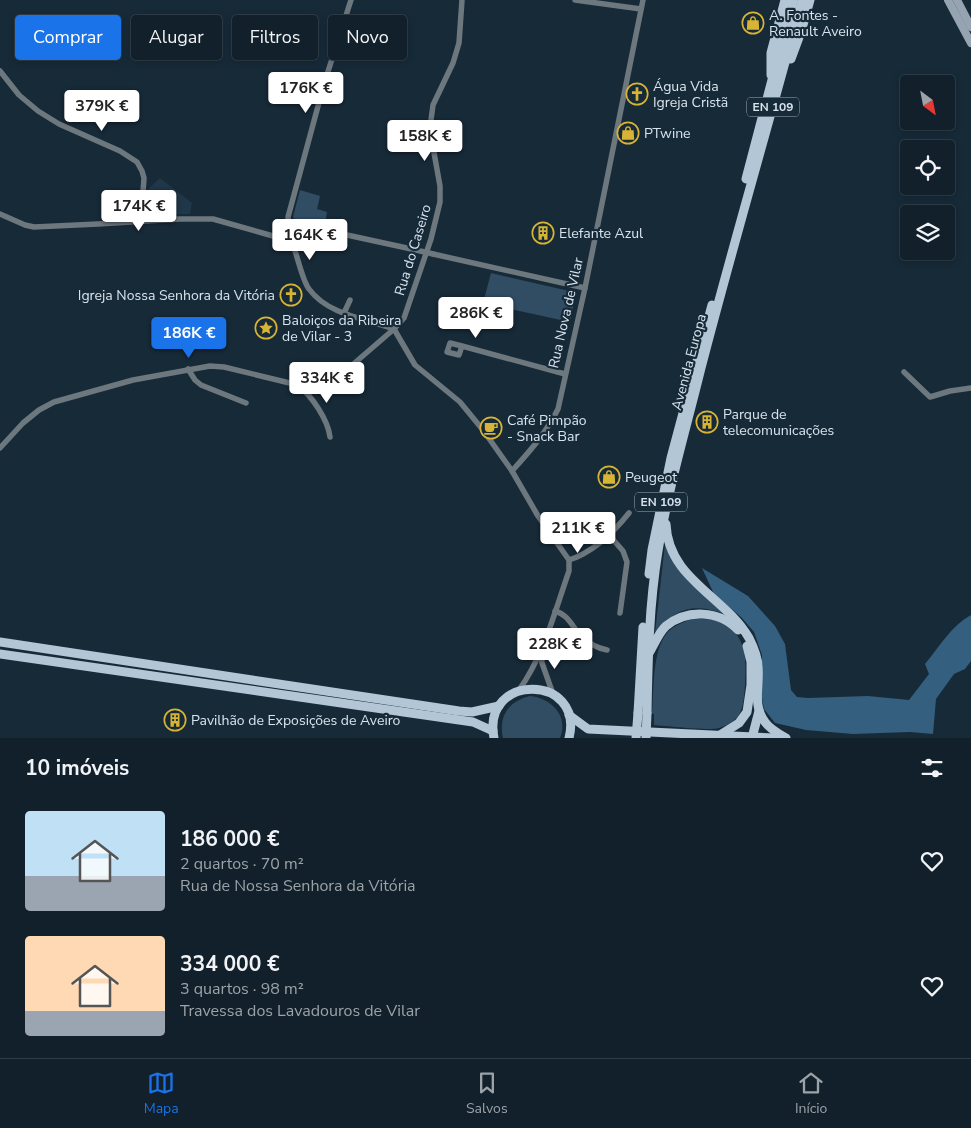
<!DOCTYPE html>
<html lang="pt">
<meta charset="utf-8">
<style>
body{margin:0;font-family:"Nunito Sans",sans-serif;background:#1e2d36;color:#f1f3f6;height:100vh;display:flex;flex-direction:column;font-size:19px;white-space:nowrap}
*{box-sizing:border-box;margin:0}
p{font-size:16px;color:#9ca3a8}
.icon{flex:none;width:28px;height:28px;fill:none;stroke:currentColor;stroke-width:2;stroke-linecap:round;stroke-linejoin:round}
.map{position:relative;height:738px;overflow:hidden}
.drawer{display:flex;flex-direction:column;background:#11202a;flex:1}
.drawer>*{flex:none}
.top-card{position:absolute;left:15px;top:15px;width:500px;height:45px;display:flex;gap:10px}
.needle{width:32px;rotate:148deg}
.buttons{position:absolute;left:900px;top:75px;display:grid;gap:10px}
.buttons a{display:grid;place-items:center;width:55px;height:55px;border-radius:5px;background:#11202a;box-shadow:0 2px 8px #0003,0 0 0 1px #303e47;font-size:25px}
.price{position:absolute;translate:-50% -42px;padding:0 11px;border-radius:5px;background:#fff;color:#222;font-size:16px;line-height:32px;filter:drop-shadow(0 1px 2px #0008)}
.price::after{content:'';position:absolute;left:50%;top:30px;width:15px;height:11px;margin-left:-8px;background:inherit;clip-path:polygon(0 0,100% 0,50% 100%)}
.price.selected{background:#1a73e8;color:#fff}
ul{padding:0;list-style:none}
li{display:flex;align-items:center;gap:15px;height:125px;padding:0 25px}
li span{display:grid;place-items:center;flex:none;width:140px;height:100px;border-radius:5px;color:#555}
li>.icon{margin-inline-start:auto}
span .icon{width:60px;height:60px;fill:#fffc;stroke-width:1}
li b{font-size:21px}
h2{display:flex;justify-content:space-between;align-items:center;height:60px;padding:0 25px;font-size:21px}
.tag{padding:0 18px;border-radius:5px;background:#11202a;box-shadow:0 2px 8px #0003,0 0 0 1px #303e47;font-size:18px;line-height:45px}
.tag.selected{background:#1a73e8;color:#fff}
.dock{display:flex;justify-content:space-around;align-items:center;height:70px;border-top:1px solid #303e47;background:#11202a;font-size:14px;color:#9ca3a8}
.dock a{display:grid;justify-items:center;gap:2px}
.dock .selected{color:#1a73e8}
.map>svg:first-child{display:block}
.built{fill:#1f3749}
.green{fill:#314d64}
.forest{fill:#345f7f}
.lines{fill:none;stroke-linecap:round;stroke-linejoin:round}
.minor{stroke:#6d777e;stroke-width:5.5}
.secondary{stroke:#95a4b0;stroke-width:8}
.primary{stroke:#b3c6d6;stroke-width:9}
.minor-bridge{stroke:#6d777e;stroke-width:5.5}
.primary-bridge{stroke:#b3c6d6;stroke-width:9}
.labels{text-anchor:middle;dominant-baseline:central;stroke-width:4.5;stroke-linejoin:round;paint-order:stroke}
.shield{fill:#172a38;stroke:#9eacb7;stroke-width:1}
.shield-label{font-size:12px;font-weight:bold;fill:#d8e4ed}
.poi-label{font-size:14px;fill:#d8e4ed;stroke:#172a38;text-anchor:start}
.street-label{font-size:14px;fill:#d8e4ed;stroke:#172a38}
</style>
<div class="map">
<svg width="971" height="738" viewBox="0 0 971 738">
<rect width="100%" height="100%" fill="#172a38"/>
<polygon class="built" points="160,178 192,203 190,214 145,215 145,192"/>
<g class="green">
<path d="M300,190L320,196L317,209L327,212L325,225C314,224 298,227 293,217Z"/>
<polygon points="491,273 569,291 575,297 570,322 483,303"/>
<path d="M665,544L672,559L688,581L725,614C694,603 676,607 655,633Z"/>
<path d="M691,619C704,619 718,618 728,626C748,641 746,665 745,686C744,695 744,704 740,713C737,720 727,726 719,728C709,731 668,726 654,725V714L652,713C654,690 652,651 667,633C673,626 684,622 691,619Z"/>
<path d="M530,696C551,698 569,716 560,738H503C498,716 509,701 530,696Z"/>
</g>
<path class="forest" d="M702,568L748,596L775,626L785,644L791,690L797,697L808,698L868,696L909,700L929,674L925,664C940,646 951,626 971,615V661L965,669L954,674L936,699L933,734L910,732L853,734L806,730L775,723L764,709L762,698V655L754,632L741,617L714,594Z"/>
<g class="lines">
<g class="minor">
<polyline points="575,0 641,9"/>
<polyline points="0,71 19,95 38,111 59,124 120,151 137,162 142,171 144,178 141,221"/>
<polyline points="0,214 25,225 34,227 98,224 180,219 213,219 273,236 283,235"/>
<circle cx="290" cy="236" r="6"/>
<polyline points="289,230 288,217 324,84 351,0"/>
<polyline points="296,235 309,231 324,230 416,250"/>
<path d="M292,242C297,254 302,280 309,289C328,315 366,319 394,329"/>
<polyline points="433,254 585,288"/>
<polyline points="344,313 350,300"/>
<path d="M394,329L415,365L460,402L483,430L512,471L538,516L569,560V571C555,611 544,655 519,690"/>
<polyline points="462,346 459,355 447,352 450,343 462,346 565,374"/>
<polyline points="188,369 195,380 201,385 246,403"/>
<polyline points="904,372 930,397 950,391 971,388"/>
<path d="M298,385C312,396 328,420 330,437"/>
<polyline points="0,448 23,423 39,410 54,402 133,380 210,366 224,367 298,385 323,382 343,373 394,329 404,318 431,239 440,202 440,186 431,136 431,120 433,105 453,63 459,43 462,0"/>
<path d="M512,471C530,451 546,433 558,409L585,288L643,0"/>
<polyline points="609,535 623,551 627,562 620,613"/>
<path d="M569,560C594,552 613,533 629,513"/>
<path d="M555,611C569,615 572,627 581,636C588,643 597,648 607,650"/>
<polyline points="541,652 542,663 553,694"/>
</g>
<g class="secondary">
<polyline points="948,0 971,43"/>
<polyline points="957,0 971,27"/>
</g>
<g class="primary">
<polyline points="791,59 801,32 810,0"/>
<polyline points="771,75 771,53 785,0"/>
<polyline points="746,179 793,0"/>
<path d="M666,524C668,579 725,596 749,638C753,646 758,658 758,667C760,686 752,705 765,722C770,729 779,734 786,738"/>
<polyline points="649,574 652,550 671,458 712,305"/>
<polyline points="0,642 459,711 472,712 499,706"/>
<path d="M649,653C654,645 659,632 666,626C687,609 719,610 738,630"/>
<polyline points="0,654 473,722 493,731"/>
<polyline points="638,713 643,627"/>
<path d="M647,713C648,659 649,605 658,551C668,489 686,429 701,368C733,245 769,123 802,0"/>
<polyline points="569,715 588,729 774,738"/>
<polyline points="720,735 739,723 747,712 751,685 751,662 747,646"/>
<path d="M494,738C481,672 585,674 569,738"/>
<polyline points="752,738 759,711"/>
</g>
<polyline class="minor-bridge" points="416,250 433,254"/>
<g class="primary-bridge">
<polyline points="636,738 638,713"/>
<polyline points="646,738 647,713"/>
</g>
</g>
<defs>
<g id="shop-ring" transform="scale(1.125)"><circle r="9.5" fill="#172a38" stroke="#d8b434" stroke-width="1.5"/><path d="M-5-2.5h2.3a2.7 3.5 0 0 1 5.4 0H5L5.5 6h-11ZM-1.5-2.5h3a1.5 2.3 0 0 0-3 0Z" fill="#d8b434"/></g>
<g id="church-ring" transform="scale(1.125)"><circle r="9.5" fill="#172a38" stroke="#d8b434" stroke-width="1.5"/><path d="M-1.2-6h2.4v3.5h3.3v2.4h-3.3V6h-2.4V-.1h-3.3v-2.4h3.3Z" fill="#d8b434"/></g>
<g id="building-ring" transform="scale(1.125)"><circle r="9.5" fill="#172a38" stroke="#d8b434" stroke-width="1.5"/><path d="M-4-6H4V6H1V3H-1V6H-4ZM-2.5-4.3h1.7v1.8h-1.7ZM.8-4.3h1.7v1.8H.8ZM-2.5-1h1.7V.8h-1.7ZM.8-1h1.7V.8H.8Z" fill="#d8b434"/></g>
<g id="sight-ring" transform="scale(1.125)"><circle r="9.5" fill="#172a38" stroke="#d8b434" stroke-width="1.5"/><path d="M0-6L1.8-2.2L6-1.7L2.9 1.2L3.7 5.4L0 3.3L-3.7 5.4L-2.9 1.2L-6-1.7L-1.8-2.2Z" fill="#d8b434"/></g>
<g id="cafe-ring" transform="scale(1.125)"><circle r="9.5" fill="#172a38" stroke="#d8b434" stroke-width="1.5"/><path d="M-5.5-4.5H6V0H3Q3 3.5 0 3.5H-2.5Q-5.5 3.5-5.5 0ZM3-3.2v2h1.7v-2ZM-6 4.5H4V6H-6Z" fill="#d8b434"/></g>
</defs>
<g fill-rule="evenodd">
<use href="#shop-ring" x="753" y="23"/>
<use href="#church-ring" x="637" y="94"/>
<use href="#shop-ring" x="628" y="133"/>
<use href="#building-ring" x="543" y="233"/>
<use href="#church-ring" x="291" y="295"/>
<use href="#sight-ring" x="266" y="328"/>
<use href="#building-ring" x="707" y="422"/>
<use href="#cafe-ring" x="491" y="428"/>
<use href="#shop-ring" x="609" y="477"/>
<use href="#building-ring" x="175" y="720"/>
</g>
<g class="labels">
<g class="shield">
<rect x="747" y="97.5" width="52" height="19" rx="4"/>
<rect x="635" y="492.5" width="52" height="19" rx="4"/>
</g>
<g class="shield-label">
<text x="773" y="107">EN 109</text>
<text x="661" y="502">EN 109</text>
</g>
<g class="poi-label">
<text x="769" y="15">A. Fontes -<tspan x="769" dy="16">Renault Aveiro</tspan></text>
<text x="653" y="86">Água Vida<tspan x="653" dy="16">Igreja Cristã</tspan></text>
<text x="644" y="133">PTwine</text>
<text x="559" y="233">Elefante Azul</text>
<text x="275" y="295" text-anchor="end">Igreja Nossa Senhora da Vitória</text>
<text x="282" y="320">Baloiços da Ribeira<tspan x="282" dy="16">de Vilar - 3</tspan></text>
<text x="723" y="414">Parque de<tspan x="723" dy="16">telecomunicações</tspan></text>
<text x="507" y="420">Café Pimpão<tspan x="507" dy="16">- Snack Bar</tspan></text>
<text x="625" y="477">Peugeot</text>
<text x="191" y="720">Pavilhão de Exposições de Aveiro</text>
</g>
<g class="street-label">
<text transform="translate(413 250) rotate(-73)">Rua do Caseiro</text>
<text transform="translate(566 313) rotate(-77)">Rua Nova de Vilar</text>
<text transform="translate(689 362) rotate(-75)">Avenida Europa</text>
</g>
</g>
</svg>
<div class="buttons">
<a><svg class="needle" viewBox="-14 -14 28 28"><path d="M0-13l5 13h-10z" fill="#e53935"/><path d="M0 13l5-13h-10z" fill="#9ca3a8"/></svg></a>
<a><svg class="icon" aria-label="locate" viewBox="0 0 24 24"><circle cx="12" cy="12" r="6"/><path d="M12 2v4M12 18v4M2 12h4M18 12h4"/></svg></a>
<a><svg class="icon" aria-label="layers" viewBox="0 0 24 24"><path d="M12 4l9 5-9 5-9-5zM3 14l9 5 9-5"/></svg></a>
</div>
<b class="price" style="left:306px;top:114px">176K €</b>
<b class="price" style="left:102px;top:132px">379K €</b>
<b class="price" style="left:425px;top:162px">158K €</b>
<b class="price" style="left:139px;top:232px">174K €</b>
<b class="price" style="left:310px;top:261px">164K €</b>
<b class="price" style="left:476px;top:339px">286K €</b>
<b class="price selected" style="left:189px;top:359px">186K €</b>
<b class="price" style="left:327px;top:404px">334K €</b>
<b class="price" style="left:578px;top:554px">211K €</b>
<b class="price" style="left:555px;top:670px">228K €</b>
<div class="top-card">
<a class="tag selected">Comprar</a>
<a class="tag">Alugar</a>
<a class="tag">Filtros</a>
<a class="tag">Novo</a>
</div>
</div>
<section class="drawer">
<h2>10 imóveis<svg class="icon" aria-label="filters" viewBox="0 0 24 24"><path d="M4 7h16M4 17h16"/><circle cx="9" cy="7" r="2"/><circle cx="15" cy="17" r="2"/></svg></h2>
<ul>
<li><span style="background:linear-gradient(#bfe0f5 65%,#9aa5b1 0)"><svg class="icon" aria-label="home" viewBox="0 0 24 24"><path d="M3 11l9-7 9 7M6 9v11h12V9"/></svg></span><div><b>186 000 €</b><p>2 quartos · 70 m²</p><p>Rua de Nossa Senhora da Vitória</p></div><svg class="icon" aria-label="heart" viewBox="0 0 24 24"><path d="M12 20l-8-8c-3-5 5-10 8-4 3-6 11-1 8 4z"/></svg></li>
<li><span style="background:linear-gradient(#ffd9b3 75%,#9aa5b1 0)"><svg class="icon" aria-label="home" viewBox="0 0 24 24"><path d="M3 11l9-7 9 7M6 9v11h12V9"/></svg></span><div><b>334 000 €</b><p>3 quartos · 98 m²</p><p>Travessa dos Lavadouros de Vilar</p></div><svg class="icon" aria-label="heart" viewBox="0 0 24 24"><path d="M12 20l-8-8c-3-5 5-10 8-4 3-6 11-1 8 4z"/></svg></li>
</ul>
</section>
<nav class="dock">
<a class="selected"><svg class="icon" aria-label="map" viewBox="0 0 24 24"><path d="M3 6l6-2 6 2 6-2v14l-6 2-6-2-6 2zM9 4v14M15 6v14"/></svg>Mapa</a>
<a><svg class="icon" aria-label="saved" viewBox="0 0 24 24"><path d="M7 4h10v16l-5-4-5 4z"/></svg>Salvos</a>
<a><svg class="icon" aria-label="home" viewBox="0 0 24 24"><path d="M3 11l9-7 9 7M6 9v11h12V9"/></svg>Início</a>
</nav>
